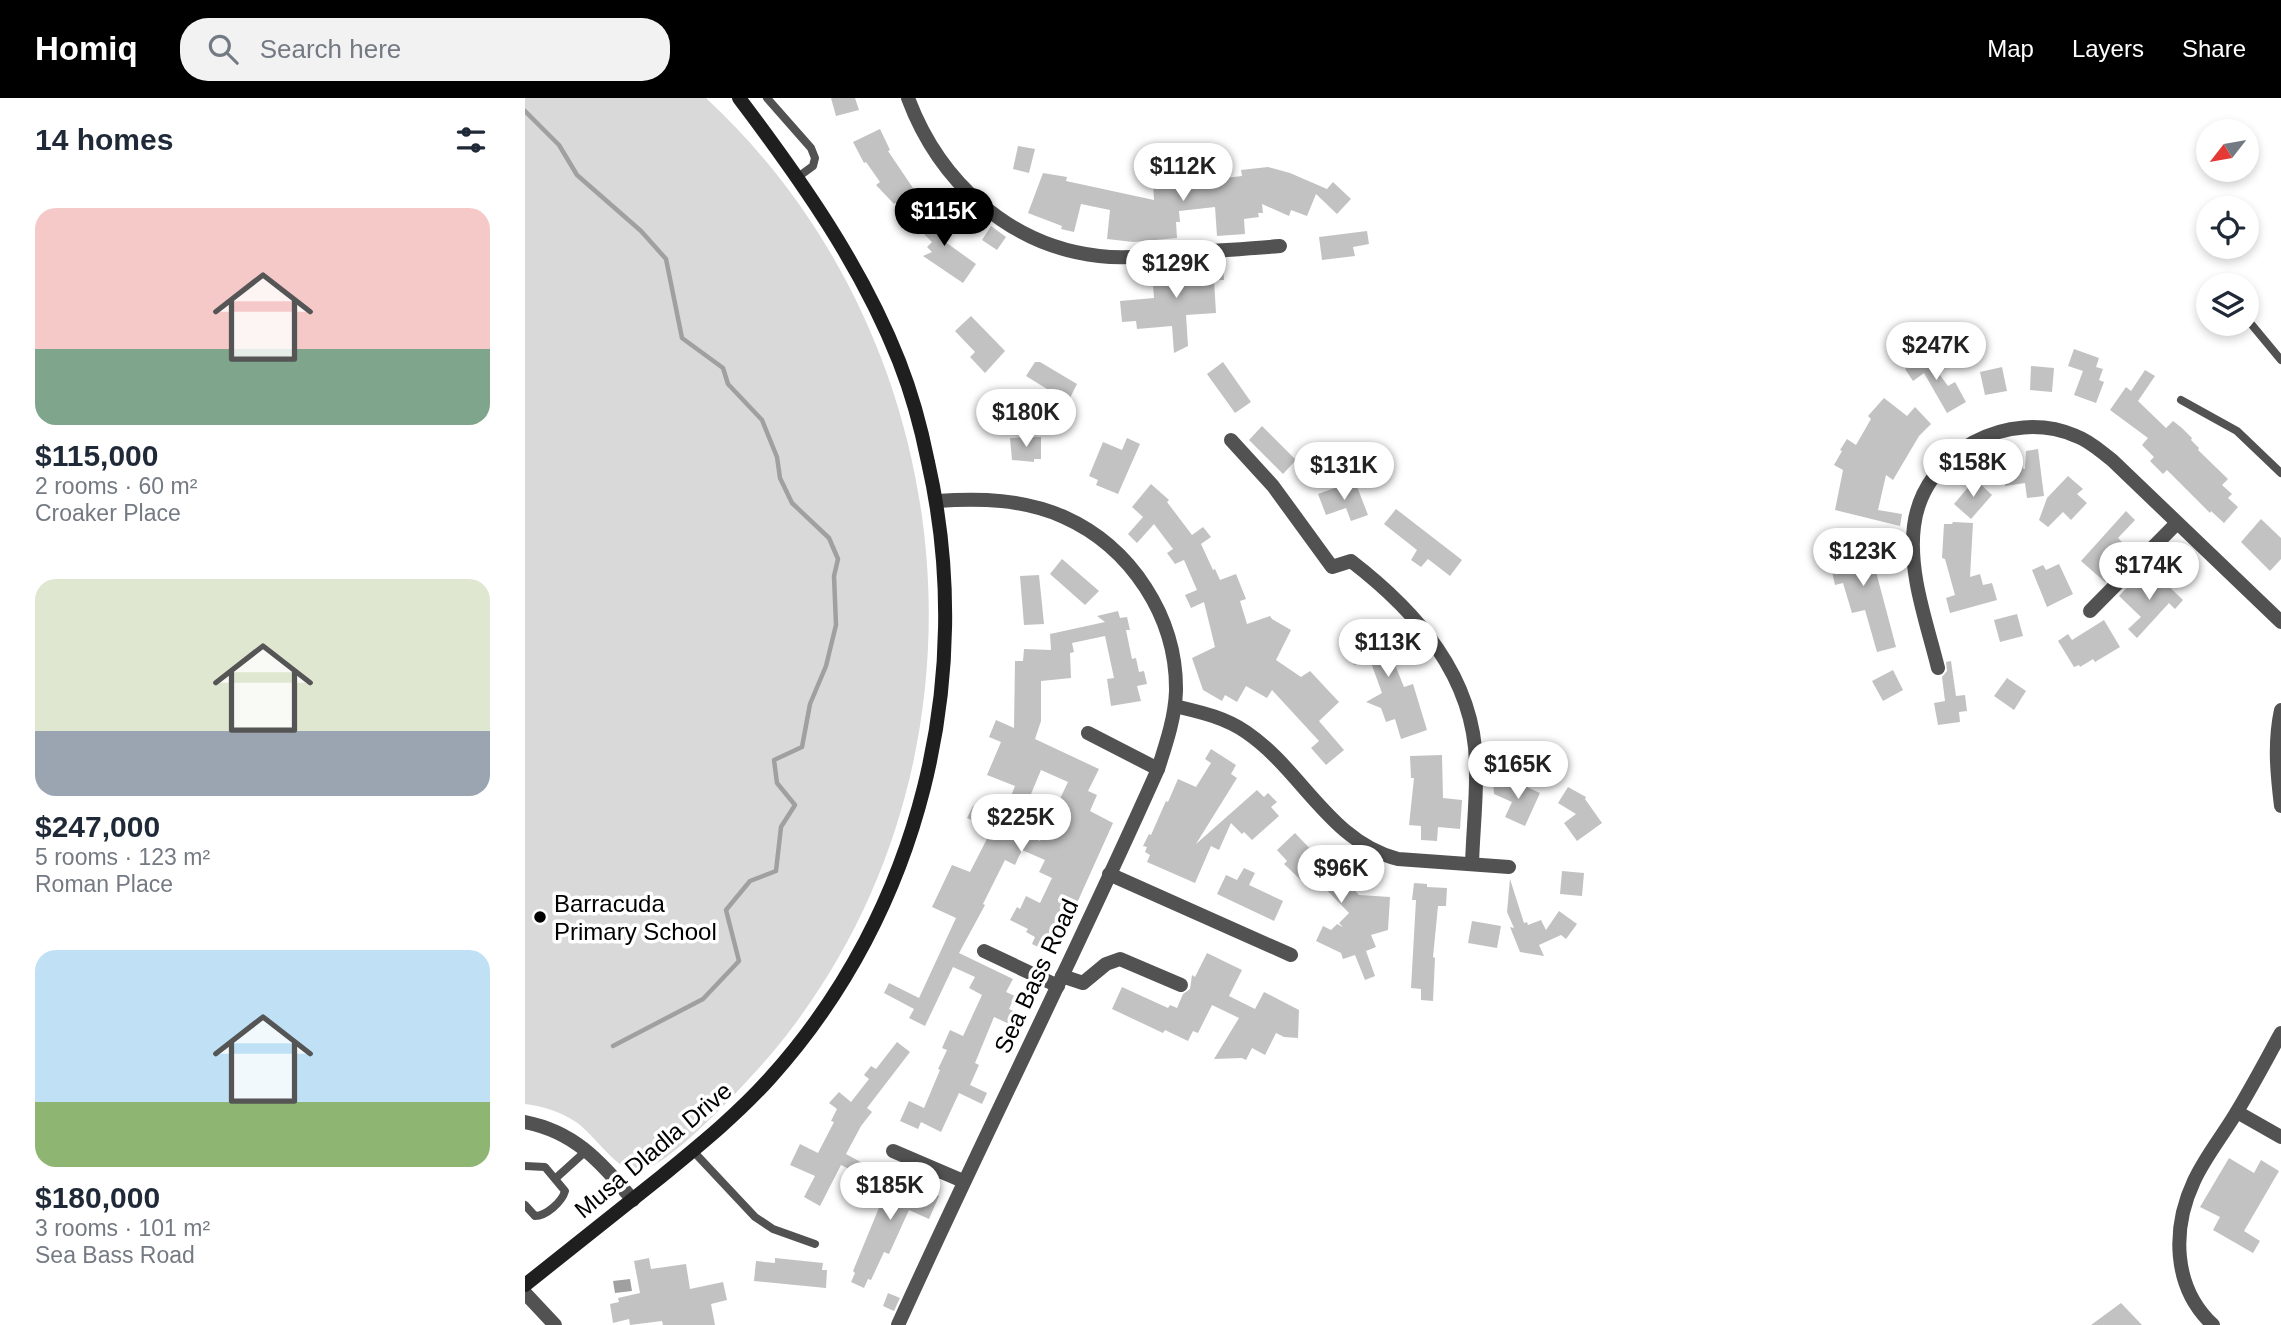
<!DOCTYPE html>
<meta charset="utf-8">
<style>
body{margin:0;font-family:Arial,sans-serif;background:#f2f2f3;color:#1f2937;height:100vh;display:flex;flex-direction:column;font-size:26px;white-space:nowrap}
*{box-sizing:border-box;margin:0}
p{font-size:23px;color:#747a83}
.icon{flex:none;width:38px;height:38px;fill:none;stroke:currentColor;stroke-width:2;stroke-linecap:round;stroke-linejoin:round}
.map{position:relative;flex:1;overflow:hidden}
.side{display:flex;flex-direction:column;background:#fff;width:525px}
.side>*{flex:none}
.needle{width:46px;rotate:239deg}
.fabs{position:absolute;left:1671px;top:21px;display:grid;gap:14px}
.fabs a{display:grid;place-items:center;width:63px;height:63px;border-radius:50%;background:#fff;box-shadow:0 4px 10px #0003;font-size:35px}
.price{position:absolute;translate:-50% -60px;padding:0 16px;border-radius:24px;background:#fff;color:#222;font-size:23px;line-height:46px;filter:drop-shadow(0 2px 4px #0008)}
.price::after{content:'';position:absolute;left:50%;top:42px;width:21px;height:16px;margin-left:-10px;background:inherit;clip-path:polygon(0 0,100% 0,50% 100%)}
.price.active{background:#000;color:#fff}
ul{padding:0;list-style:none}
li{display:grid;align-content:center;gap:14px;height:371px;padding:0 35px}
li span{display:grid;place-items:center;height:217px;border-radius:21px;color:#555}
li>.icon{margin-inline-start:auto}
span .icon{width:126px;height:126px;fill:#fffc;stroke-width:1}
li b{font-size:30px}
h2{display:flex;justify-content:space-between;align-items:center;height:84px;padding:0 35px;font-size:30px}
header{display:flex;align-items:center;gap:42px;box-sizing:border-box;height:98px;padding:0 35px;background:#000;color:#fff}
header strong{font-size:33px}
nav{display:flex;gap:38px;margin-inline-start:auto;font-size:24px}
.search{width:490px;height:63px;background:#f2f2f3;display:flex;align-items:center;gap:18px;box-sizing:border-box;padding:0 24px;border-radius:28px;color:#747a83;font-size:26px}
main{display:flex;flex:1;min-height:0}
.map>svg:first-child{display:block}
.green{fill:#d9d9d9}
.water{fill:#a0a0a0}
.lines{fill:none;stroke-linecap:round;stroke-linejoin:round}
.stream{stroke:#a0a0a0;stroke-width:4.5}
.building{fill:#c2c2c2;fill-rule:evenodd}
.lane{stroke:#525252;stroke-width:8}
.street{stroke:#525252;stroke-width:14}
.secondary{stroke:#1f1f1f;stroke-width:14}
.poi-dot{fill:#000;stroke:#fff;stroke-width:2.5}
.labels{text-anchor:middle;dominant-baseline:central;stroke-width:7;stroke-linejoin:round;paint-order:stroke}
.poi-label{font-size:24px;fill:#000;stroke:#fff;text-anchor:start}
.street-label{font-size:24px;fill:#000;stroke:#fff}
</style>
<header>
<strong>Homiq</strong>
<div class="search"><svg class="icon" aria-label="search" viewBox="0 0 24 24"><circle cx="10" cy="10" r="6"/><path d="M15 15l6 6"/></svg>Search here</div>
<nav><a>Map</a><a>Layers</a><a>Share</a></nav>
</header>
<main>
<section class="side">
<h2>14 homes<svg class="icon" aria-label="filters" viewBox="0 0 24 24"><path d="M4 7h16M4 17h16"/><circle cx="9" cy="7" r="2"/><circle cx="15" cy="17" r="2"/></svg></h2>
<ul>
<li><span style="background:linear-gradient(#f6c9c9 65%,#7fa58c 0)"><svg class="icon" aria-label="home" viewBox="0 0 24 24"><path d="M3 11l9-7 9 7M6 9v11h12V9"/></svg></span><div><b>$115,000</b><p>2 rooms · 60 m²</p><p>Croaker Place</p></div></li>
<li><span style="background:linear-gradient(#dfe7d0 70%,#9aa5b1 0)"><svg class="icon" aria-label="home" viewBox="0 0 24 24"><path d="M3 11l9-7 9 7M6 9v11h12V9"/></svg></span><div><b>$247,000</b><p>5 rooms · 123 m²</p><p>Roman Place</p></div></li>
<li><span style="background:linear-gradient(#bfe0f5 70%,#8fb573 0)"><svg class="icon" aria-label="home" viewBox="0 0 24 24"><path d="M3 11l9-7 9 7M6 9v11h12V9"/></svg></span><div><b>$180,000</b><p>3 rooms · 101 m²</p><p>Sea Bass Road</p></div></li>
</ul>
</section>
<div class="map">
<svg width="1756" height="1227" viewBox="0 0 1756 1227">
<rect width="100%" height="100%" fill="#fff"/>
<path class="green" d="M0,0H181C447,247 482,674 247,955C225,981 145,1069 114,1073C94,1076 70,1037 51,1024C36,1014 18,1008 0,1006Z"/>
<polygon class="water" points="105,1181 107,1193 90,1195 88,1183"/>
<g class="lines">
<polyline class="stream" points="0,13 34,47 52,77 116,133 141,161 157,240 198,270 203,286 237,322 252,359 255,380 267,405 304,440 313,461 309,478 311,527 301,568 285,606 277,649 249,662 252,685 270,707 256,729 251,773 225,783 201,812 214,863 178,901 88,948"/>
</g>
<g class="building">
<polygon points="306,0 330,0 334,12 311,18"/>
<polygon points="355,31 365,52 363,53 390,93 369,106 351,87 355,84 341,64 339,65 328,44"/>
<polygon points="493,48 510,51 504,75 488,71"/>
<polygon points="743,69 765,75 802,91 808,84 826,101 812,116 791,96 782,118 766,112 764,118 737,106 738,115 733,115 734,119 719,121 720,136 692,138 690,109 654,113 655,124 651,124 652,140 608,144 582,141 585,112 556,106 549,134 536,131 537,128 503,115 518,75 542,79 541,83 629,102 628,85 651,83 652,90 685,87 684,82 717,78 716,72"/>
<polygon points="404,111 428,134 419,143 451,166 438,185 398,158 407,154 402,149 407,144 389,126"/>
<polygon points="466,128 481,139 472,152 457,142"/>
<polygon points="842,133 844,146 828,149 830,158 797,162 794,139"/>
<polygon points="698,166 699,182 689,182 691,215 661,217 663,248 649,255 647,228 612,231 611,223 597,224 595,203 629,200 627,173"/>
<polygon points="446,218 480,253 460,275 445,259 450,254 430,233"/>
<polygon points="1395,250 1423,288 1430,284 1441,304 1422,315 1399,275 1388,283 1380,271 1392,261 1388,254"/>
<polygon points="1549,251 1574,260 1571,269 1578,271 1574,282 1579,284 1571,305 1549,297 1558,273 1543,268"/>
<polygon points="510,264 515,264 552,286 543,304 501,278"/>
<polygon points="698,264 726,304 710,315 682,276"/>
<polygon points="1506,268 1529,270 1527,294 1505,292"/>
<polygon points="1477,269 1482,293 1460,297 1455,274"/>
<polygon points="1620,272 1630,278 1613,303 1641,330 1648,323 1657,330 1667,340 1666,342 1674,350 1673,352 1703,381 1697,387 1707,396 1703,400 1713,409 1699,425 1686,413 1685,415 1642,372 1638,376 1625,363 1629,359 1617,347 1623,340 1585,312 1601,289 1606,293"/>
<polygon points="1359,300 1382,318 1390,309 1406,326 1394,338 1368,382 1361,377 1353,412 1377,416 1375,428 1310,412 1318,372 1309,367 1317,353 1315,352 1322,341 1331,347 1346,321 1343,318"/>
<polygon points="737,328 771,362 758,376 724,342"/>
<polygon points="516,339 516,361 509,361 509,364 487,362 485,340"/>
<polygon points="602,340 615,346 593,396 571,387 573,382 564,378 578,344 597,352"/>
<polygon points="1513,351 1519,398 1502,400 1500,385 1480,388 1476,359 1495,357 1498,371 1500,371 1501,353"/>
<polygon points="1543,378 1558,391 1552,396 1562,405 1546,422 1538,414 1523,429 1514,422 1522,400"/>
<polygon points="1450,381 1467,397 1446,421 1429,406"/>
<polygon points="626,386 644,402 642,404 667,437 678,429 686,439 676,446 688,472 690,471 695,482 711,476 721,501 715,503 722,526 745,518 747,521 766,532 751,562 776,579 785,573 814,604 794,623 819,652 801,667 786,650 794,643 747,592 742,600 721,588 712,604 700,597 697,603 678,592 667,560 690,549 679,504 666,510 660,497 672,492 659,462 650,466 642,455 648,451 629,426 612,445 603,436 618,419 607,409"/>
<polygon points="831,386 843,417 826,423 821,410 801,417 793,396 815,388 816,392"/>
<polygon points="871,411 937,462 925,478 903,461 896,469 886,462 892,452 859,426"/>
<polygon points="1601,413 1610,422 1593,440 1601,448 1586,464 1593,471 1580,484 1556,463"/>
<polygon points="1736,421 1756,440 1756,461 1745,473 1716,444"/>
<polygon points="1428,424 1448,425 1445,479 1455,476 1458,487 1467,485 1472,502 1425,515 1421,500 1430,497 1420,461 1417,460 1419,426 1427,426"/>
<polygon points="1337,440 1342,440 1371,549 1352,554 1340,512 1327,515 1318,485 1310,487 1302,452"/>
<polygon points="537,461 574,493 560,507 525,476"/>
<polygon points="1534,466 1548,496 1522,509 1507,472 1518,467 1521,472"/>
<polygon points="514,477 519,526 499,527 495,478"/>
<polygon points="1633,478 1658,502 1650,511 1644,505 1612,540 1603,531 1616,519 1594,498 1607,484 1609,486 1611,484 1619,492"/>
<path d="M593,513L595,520L602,519L605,532H601L607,561L611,560L614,574L619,573L622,586L612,588L616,603L586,608L582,581L589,580L580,538L547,545L549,554L545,555L546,580L516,583V623L510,641L574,671L563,693L572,697L565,713L588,725L552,805L525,855L507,846L510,839L501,834L503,831L485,822L492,809L495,811L501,798L515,805L527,780L514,774L520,762L497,752L490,767L480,762L458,806L460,807L434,855L488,881L481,894L490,898L484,911L499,918L493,930L469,919L450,965L454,967L445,987L462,995L457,1006L434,995L416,1034L396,1024L393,1031L375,1023L384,1003L399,1010L415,972L413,971L422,952L417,950L425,932L438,938L457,897L444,890L450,879L428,869L400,928L384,920L389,911L359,895L364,885L394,900L431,820L407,809L427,767L445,774L467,731L442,720L448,708L453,710L458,701L481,711L490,688L462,677L476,644L464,639L471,622L489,630L490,563H498L499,551L526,552L525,536L580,524L572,518ZM516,672L543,684L515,743L491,732Z"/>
<polygon points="1492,516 1498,538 1475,544 1469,522"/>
<polygon points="1579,522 1595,549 1570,564 1568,561 1555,569 1554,567 1549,569 1533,543 1543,536 1547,542"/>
<polygon points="847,530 850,540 880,530 885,545 864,552 879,589 888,586 902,632 876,641 870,621 861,624 856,610 841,604 857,595 845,562 829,567 817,538"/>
<polygon points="1426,563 1431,598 1440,597 1442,613 1434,614 1435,624 1413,627 1409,605 1420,603 1417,579 1422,573 1421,564"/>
<polygon points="1368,572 1378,592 1358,603 1347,583"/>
<polygon points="1482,580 1501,593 1489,612 1469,598"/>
<polygon points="686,651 711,667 706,676 712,680 671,746 732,692 739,699 743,695 752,704 746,709 754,718 727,742 719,734 717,736 706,725 694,752 686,748 670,785 622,764 625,757 620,754 622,749 618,748 624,736 626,737 641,703 643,704 653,681 671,689 686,665 680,661"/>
<polygon points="917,657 918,700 937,702 935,731 913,729 912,743 896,742 896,728 884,727 889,680 886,680 885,658"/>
<polygon points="968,682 992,692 995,686 1015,695 1000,728 980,719 987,704 969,696"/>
<polygon points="1043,689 1061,699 1060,701 1077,725 1052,743 1039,725 1051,716 1033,705"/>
<polygon points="770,735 790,756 793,753 834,797 865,799 863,832 846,837 851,849 841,853 850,878 840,882 830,857 818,861 816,855 791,843 798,828 806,832 812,826 818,829 814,825 824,815 797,787 793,791 785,781 780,786 759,766 762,763 752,752"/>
<polygon points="719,770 730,775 724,787 758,803 749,823 692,796 701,777 712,782"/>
<polygon points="1037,773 1059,775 1057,798 1035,796"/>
<polygon points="985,781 999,825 1002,824 1003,827 1016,822 1021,832 1034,813 1052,826 1041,841 1036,837 1014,847 1019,858 995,854 985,829 989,830 982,814"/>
<polygon points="889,785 902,786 902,789 922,790 921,808 913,808 908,859 910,860 908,903 896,902 896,891 886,890 891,802 887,802"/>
<polygon points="947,823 976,828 972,850 943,845"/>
<polygon points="682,855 717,872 704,898 730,911 739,894 774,912 773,940 759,939 751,935 740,957 727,950 721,962 717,960 689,961 714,920 687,907 673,935 668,933 663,943 640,932 638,935 587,911 597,889 643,910 645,907 652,910 658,896 665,891 667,877 670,879"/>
<polygon points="372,944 385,954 342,1010 347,1014 336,1028 321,1056 343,1068 338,1078 316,1067 295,1108 279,1099 290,1078 265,1067 275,1046 293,1055 309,1024 306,1023 312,1011 304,1005 314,994 326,1004 344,981 339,977 346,968 351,971"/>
<polygon points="1704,1060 1729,1075 1736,1062 1754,1073 1719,1133 1735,1143 1728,1155 1688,1132 1695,1119 1675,1109"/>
<polygon points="363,1078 414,1098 404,1121 384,1112 364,1156 359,1154 346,1182 343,1181 339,1190 326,1184 330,1175 328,1173 358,1100 340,1091 345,1079 359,1086"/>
<polygon points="124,1160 126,1171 161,1166 165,1191 198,1184 202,1202 186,1206 190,1227 138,1227 137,1223 105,1227 104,1221 88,1225 85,1206 94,1204 93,1200 115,1195 109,1163"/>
<polygon points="250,1160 298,1165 297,1172 302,1172 301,1190 229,1183 231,1163 250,1165"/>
<polygon points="363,1195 375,1200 369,1213 358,1208"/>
<polygon points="1596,1205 1617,1227 1566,1227"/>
</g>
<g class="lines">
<g class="lane">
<polyline points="242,0 286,50 290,60 288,68 273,79"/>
<polyline points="1693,186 1694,187"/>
<polyline points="1722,221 1756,262"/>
<polyline points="1656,302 1712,333 1756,375"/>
<polyline points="168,1053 230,1119 248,1131 290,1146"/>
<path d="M0,1068L20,1069L40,1093C37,1104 21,1118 10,1118L0,1107"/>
<polyline points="31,1080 62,1052"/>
</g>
<g class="street">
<path d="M383,0C414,83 484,148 574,158C599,161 624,158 649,156C684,153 720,151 755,148"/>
<path d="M706,342L748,388L807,469L826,463C891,513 949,578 951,665C952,698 948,733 947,766"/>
<polyline points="1565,513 1652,425"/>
<path d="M1413,570C1402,525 1383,475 1389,428C1398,354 1484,309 1551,338C1565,343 1575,353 1587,362L1756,524"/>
<path d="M650,608C675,614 699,619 721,634C777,672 804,743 873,761L984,769"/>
<path d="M1756,612C1749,645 1752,675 1756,708"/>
<polyline points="563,635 633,671"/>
<polyline points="584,776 766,857"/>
<polyline points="459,853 533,888"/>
<polyline points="537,878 558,885 581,866 595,861 656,887"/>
<polyline points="1712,1014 1756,1039"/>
<path d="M0,1024C51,1034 75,1064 108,1102"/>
<polyline points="368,1053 438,1083"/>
<polyline points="0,1195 30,1227"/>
<path d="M373,1227C457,1041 550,858 633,671C641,646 650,620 651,593C652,519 606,449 539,419C499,401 455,400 412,403"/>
<path d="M1688,1227C1647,1189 1647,1130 1669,1083C1680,1059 1698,1037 1711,1015C1727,989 1741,962 1756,935"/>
</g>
<path class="secondary" d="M0,1187C46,1150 92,1114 137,1078C176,1046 213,1016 246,979C395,813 452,580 403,364C396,329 387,296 374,263C336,167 276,82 214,0"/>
</g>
<circle class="poi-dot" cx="15" cy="819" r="7"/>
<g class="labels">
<g class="poi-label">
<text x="29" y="805">Barracuda<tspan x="29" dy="28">Primary School</tspan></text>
</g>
<g class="street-label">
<text transform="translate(511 878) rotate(-65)">Sea Bass Road</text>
<text transform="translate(128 1052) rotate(-40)">Musa Dladla Drive</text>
</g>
</g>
</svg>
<div class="fabs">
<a><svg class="needle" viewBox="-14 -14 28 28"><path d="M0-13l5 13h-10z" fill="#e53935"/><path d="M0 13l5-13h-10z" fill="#747a83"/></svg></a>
<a><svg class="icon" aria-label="locate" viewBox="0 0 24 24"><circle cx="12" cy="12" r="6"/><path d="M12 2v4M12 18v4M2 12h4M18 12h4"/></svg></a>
<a><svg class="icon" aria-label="layers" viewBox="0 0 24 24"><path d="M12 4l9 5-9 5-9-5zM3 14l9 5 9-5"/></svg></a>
</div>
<b class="price" style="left:658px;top:105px">$112K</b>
<b class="price active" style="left:419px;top:150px">$115K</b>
<b class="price" style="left:651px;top:202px">$129K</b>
<b class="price" style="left:1411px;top:284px">$247K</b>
<b class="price" style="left:501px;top:351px">$180K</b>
<b class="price" style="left:1448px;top:401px">$158K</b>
<b class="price" style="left:819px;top:404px">$131K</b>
<b class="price" style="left:1338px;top:490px">$123K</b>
<b class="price" style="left:1624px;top:504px">$174K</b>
<b class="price" style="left:863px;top:581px">$113K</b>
<b class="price" style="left:993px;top:703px">$165K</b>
<b class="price" style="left:496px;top:756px">$225K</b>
<b class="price" style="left:816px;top:807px">$96K</b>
<b class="price" style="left:365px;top:1124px">$185K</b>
</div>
</main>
